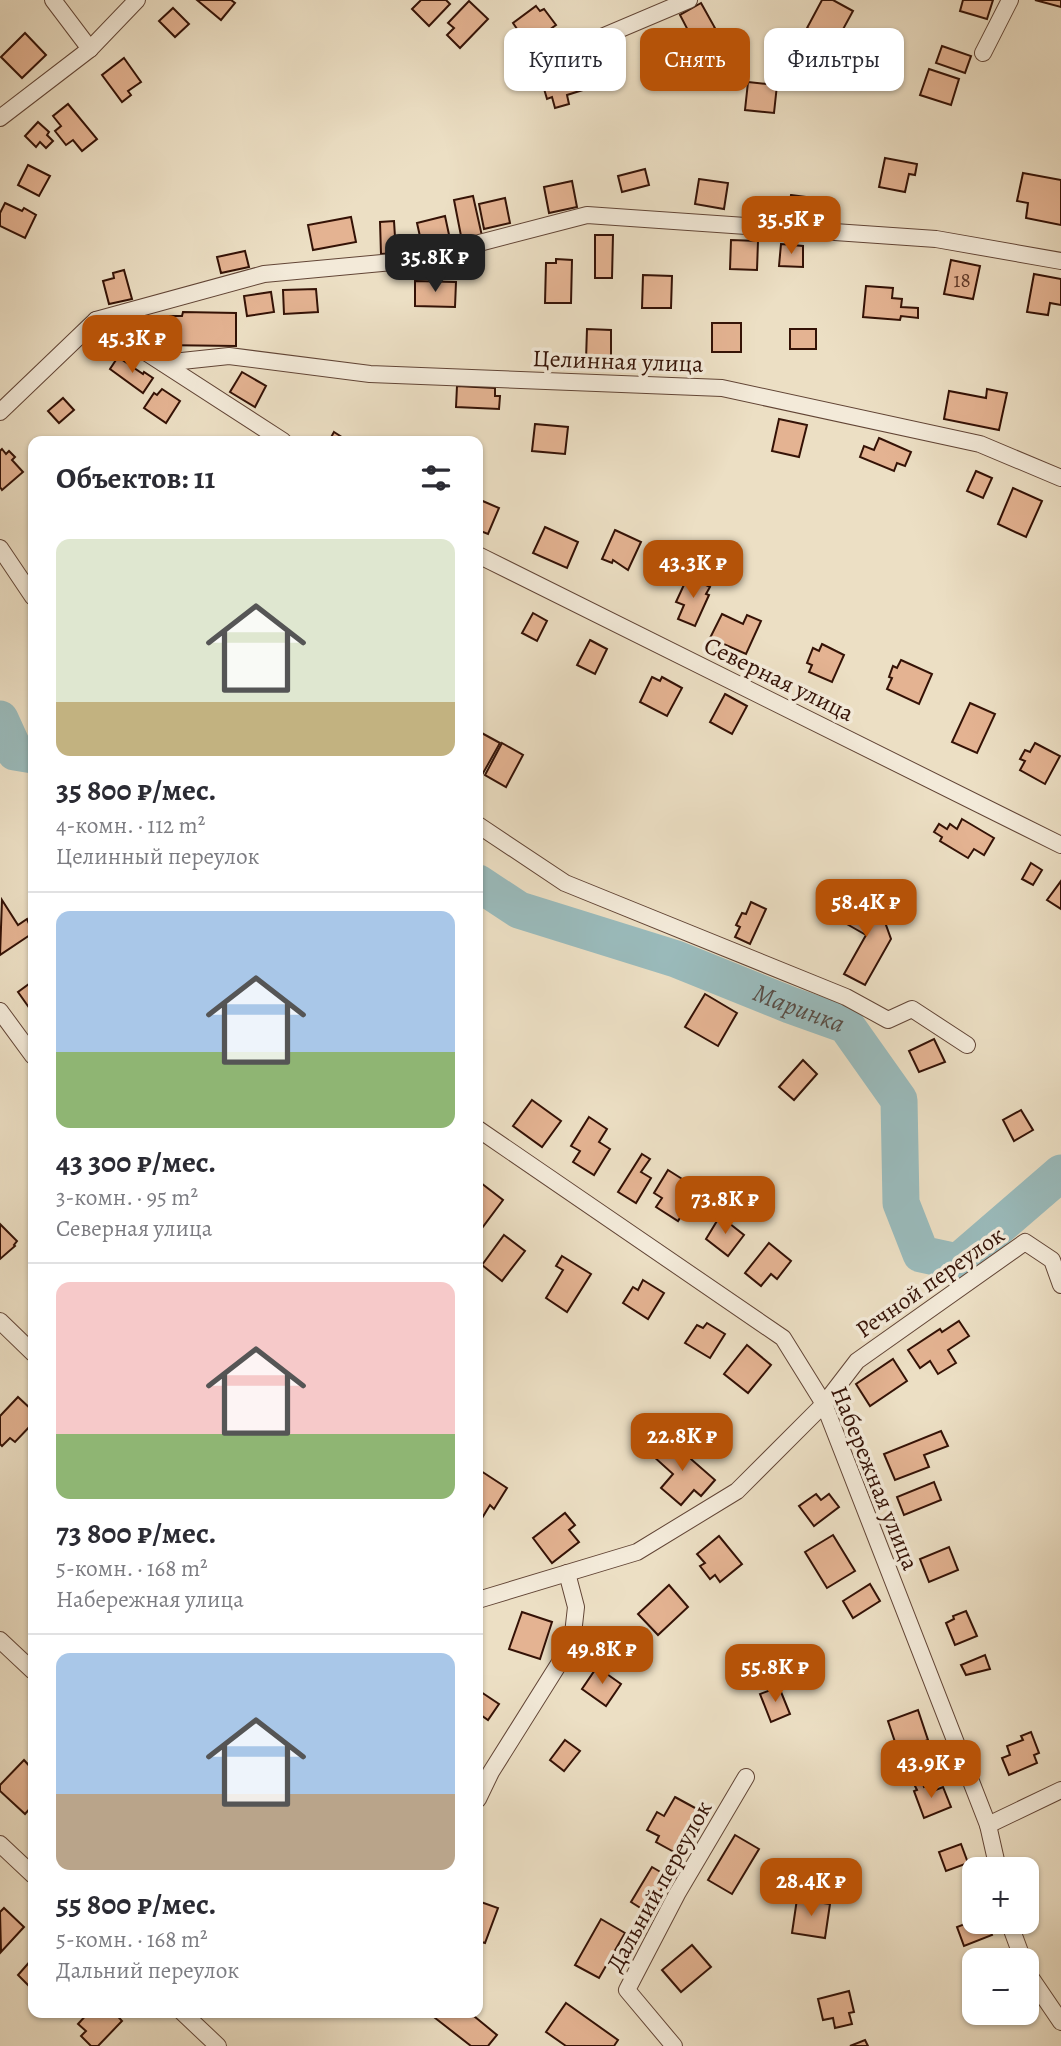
<!DOCTYPE html>
<html lang="ru">
<meta charset="utf-8">
<style>
body{margin:0;font-family:Alegreya,serif;background:#f2f2f3;color:#2b2b33;height:100vh;display:flex;flex-direction:column;font-size:26px;white-space:nowrap}
*{box-sizing:border-box;margin:0}
p{font-size:23px;color:#7c7c81}
.icon{flex:none;width:38px;height:38px;fill:none;stroke:currentColor;stroke-width:2;stroke-linecap:round;stroke-linejoin:round}
.map{position:relative;flex:1;overflow:hidden}
.sheet{position:absolute;left:28px;top:436px;width:455px;height:1582px;display:flex;flex-direction:column;background:#fff;border-radius:14px;box-shadow:0 2px 5px #0004}
.sheet>*{flex:none}
.hud{position:absolute;left:504px;top:28px;width:452px;height:63px;display:flex;gap:14px}
.fabs{position:absolute;left:962px;top:1857px;display:grid;gap:14px}
.fabs a{display:grid;place-items:center;width:77px;height:77px;border-radius:14px;background:#fff;box-shadow:0 2px 5px #0004;font-size:35px}
.price{position:absolute;translate:-50% -60px;padding:0 16px;border-radius:14px;background:#b45309;color:#fff;font-size:23px;line-height:46px;filter:drop-shadow(0 2px 4px #0008)}
.price::after{content:'';position:absolute;left:50%;top:42px;width:21px;height:16px;margin-left:-10px;background:inherit;clip-path:polygon(0 0,100% 0,50% 100%)}
.price.current{background:#222;color:#fff}
ul{padding:0;list-style:none}
li{display:grid;align-content:center;gap:14px;height:371px;padding:0 28px}
li+li{border-top:2px solid #e1e1e2}
li span{display:grid;place-items:center;height:217px;border-radius:14px;color:#555}
li>.icon{margin-inline-start:auto}
span .icon{width:126px;height:126px;fill:#fffc;stroke-width:1}
li b{font-size:30px}
h2{display:flex;justify-content:space-between;align-items:center;height:84px;padding:0 28px;font-size:30px}
.chip{padding:0 24px;border-radius:14px;background:#fff;box-shadow:0 2px 5px #0004;font-size:24px;line-height:63px}
.chip.current{background:#b45309;color:#fff}
.map>svg:first-child{display:block}
.lines{fill:none;stroke-linecap:round;stroke-linejoin:round}
.river{stroke:#9abbbc;stroke-width:37}
.building{fill:#e4b392;stroke:#341206;stroke-width:2}
.street-casing{stroke:#624536;stroke-width:18}
.street{stroke:#f3ead9;stroke-width:16}
.labels{text-anchor:middle;dominant-baseline:central;stroke-width:7;stroke-linejoin:round;paint-order:stroke}
.number-label{font-size:21px;fill:#603a29}
.street-label{font-size:24px;fill:#341206;stroke:#f3ead9}
.water-label{font-size:26px;font-style:italic;fill:#584d46;stroke:#f3ead9}
</style>
<div class="map">
<svg width="1061" height="2046" viewBox="0 0 1061 2046">
<rect width="100%" height="100%" fill="#ecdfc4"/>
<filter id="stains"><feTurbulence type="fractalNoise" baseFrequency=".00286" numOctaves="4"/><feColorMatrix values="0 0 0 0 .2 0 0 0 0 .09 0 0 0 0 .02 0 0 0 .5 -.17"/></filter>
<radialGradient id="worn" r=".72"><stop offset=".6" stop-color="#630" stop-opacity="0"/><stop offset="1" stop-color="#630" stop-opacity=".3"/></radialGradient>
<g class="lines">
<g class="river">
<polyline points="0,719 15,752 33,755"/>
<path id="s1" d="M478,883L519,910L676,959L790,1005L846,1025L899,1100L901,1203L921,1254L958,1262L1061,1173"/>
</g>
</g>
<g class="building">
<polygon points="197,0 231,0 235,3 221,20"/>
<polygon points="421,0 446,0 450,4 429,26 412,9"/>
<polygon points="822,0 833,0 853,11 829,55 807,43 813,31 807,28"/>
<polygon points="963,0 993,0 987,19 960,11"/>
<polygon points="1035,0 1061,0 1061,7"/>
<polygon points="469,1 488,19 460,48 447,35 454,28 448,23"/>
<polygon points="701,3 715,28 693,40 680,15"/>
<polygon points="536,6 540,11 544,9 556,25 528,45 513,23"/>
<polygon points="173,8 189,24 175,37 159,21"/>
<polygon points="25,33 46,55 22,78 1,57"/>
<polygon points="942,46 971,56 965,73 936,63"/>
<polygon points="124,58 141,82 128,91 131,95 122,102 102,75"/>
<polygon points="579,64 586,89 567,95 569,104 555,108 552,97 547,99 540,75"/>
<polygon points="929,69 959,79 951,105 920,95"/>
<polygon points="748,82 777,85 774,113 745,110"/>
<polygon points="68,104 97,139 82,151 73,140 66,145 55,131 61,126 53,116"/>
<polygon points="38,122 49,132 47,135 53,141 46,148 40,142 36,147 25,136"/>
<polygon points="885,158 917,164 915,175 909,174 905,192 879,187"/>
<polygon points="28,165 50,176 39,196 18,185"/>
<polygon points="645,169 649,185 622,192 618,176"/>
<polygon points="1023,173 1061,180 1061,225 1026,218 1028,203 1017,201"/>
<polygon points="699,179 728,183 724,209 695,204"/>
<polygon points="572,181 577,207 549,213 544,187"/>
<polygon points="791,195 822,199 820,220 788,216"/>
<polygon points="473,196 482,236 462,241 454,200"/>
<polygon points="505,198 510,223 484,229 479,204"/>
<polygon points="5,203 22,211 24,208 36,215 25,238 0,226 0,213"/>
<polygon points="445,216 451,244 423,250 417,223"/>
<polygon points="351,217 356,242 313,250 308,225"/>
<polygon points="394,221 396,253 381,254 380,222"/>
<polygon points="595,235 613,235 612,278 595,278"/>
<polygon points="731,240 758,241 757,270 730,269"/>
<polygon points="781,244 803,246 803,267 779,266"/>
<polygon points="245,251 249,267 221,273 217,257"/>
<polygon points="556,259 572,260 571,303 545,303 546,263 556,263"/>
<polygon points="951,260 980,266 973,299 944,294"/>
<polygon points="124,270 132,299 109,304 103,281 114,278 113,273"/>
<polygon points="1034,274 1061,279 1061,305 1050,303 1048,315 1027,312"/>
<polygon points="643,275 672,276 671,308 642,308"/>
<polygon points="415,281 456,282 455,307 415,306"/>
<polygon points="866,286 893,288 892,298 902,299 901,307 918,308 918,318 901,316 900,320 863,317"/>
<polygon points="316,289 318,312 284,314 283,290"/>
<polygon points="271,292 274,312 247,316 244,296"/>
<polygon points="183,312 236,313 236,346 158,345 159,316 182,316"/>
<rect x="712" y="323" width="29" height="29"/>
<polygon points="587,329 611,330 611,361 586,360"/>
<rect x="790" y="329" width="26" height="20"/>
<polygon points="118,357 143,374 144,372 153,378 143,393 110,369"/>
<polygon points="242,372 266,386 255,407 230,392"/>
<polygon points="457,386 495,388 495,396 500,396 499,409 456,407"/>
<polygon points="162,389 180,401 166,423 144,408 154,393 157,395"/>
<polygon points="987,389 1007,393 999,430 944,419 949,391 986,398"/>
<polygon points="63,398 74,410 59,423 48,411"/>
<polygon points="779,419 807,425 799,457 772,451"/>
<polygon points="535,424 568,427 565,454 532,451"/>
<polygon points="334,432 348,441 329,441"/>
<polygon points="879,438 911,452 905,466 897,463 894,471 860,457 864,446 874,450"/>
<polygon points="2,449 6,454 9,451 15,457 12,460 23,472 2,490 0,487 0,451"/>
<polygon points="976,471 992,478 983,498 967,491"/>
<polygon points="1013,488 1042,501 1026,537 998,524"/>
<polygon points="478,499 499,508 488,534 478,530"/>
<polygon points="545,527 578,542 567,568 533,553"/>
<polygon points="615,530 641,542 628,570 613,560 612,563 602,559"/>
<polygon points="688,576 710,587 706,594 709,595 695,626 678,619 684,605 676,602"/>
<polygon points="533,613 547,621 537,641 522,633"/>
<polygon points="722,614 743,624 747,615 761,621 746,654 710,638"/>
<polygon points="590,640 607,649 595,674 577,665"/>
<polygon points="822,644 844,655 832,682 809,672 812,665 807,663 813,648 819,651"/>
<polygon points="901,660 932,674 919,704 887,689 892,678 889,677 893,666 897,668"/>
<polygon points="652,677 660,681 662,677 682,688 667,716 640,702"/>
<polygon points="725,694 747,706 732,734 710,722"/>
<polygon points="970,703 995,714 977,753 952,742"/>
<polygon points="478,731 500,743 482,775 478,773"/>
<polygon points="502,743 523,755 506,787 485,775"/>
<polygon points="1035,743 1060,756 1045,784 1020,770 1025,761 1020,759 1025,750 1030,752"/>
<polygon points="962,819 994,838 984,855 974,849 968,858 940,841 942,837 934,832 939,824 947,829 950,824 957,829"/>
<polygon points="1031,863 1042,870 1033,885 1022,879"/>
<polygon points="1061,881 1061,909 1047,900"/>
<polygon points="851,897 882,914 891,939 865,985 844,974 866,935 838,919"/>
<polygon points="2,900 18,925 27,919 33,933 0,955"/>
<polygon points="751,902 766,909 750,944 735,937 740,927 736,925 742,913 746,914"/>
<polygon points="33,981 33,1007 30,1009 18,992"/>
<polygon points="705,994 737,1013 718,1046 685,1027"/>
<polygon points="934,1039 945,1062 919,1072 909,1051"/>
<polygon points="803,1060 817,1074 794,1100 779,1087"/>
<polygon points="532,1100 561,1121 542,1147 513,1126"/>
<polygon points="1021,1110 1033,1130 1014,1141 1003,1120"/>
<polygon points="589,1117 607,1129 599,1142 610,1149 594,1175 573,1162 580,1151 571,1146"/>
<polygon points="642,1154 650,1159 641,1172 651,1178 636,1203 618,1192"/>
<polygon points="668,1170 698,1189 678,1221 656,1207 662,1198 654,1193"/>
<polygon points="481,1183 503,1200 482,1228 478,1225 478,1188"/>
<polygon points="720,1216 744,1235 728,1256 706,1239"/>
<polygon points="0,1224 17,1241 14,1245 15,1246 0,1259"/>
<polygon points="504,1235 525,1251 502,1281 482,1265"/>
<polygon points="769,1243 791,1261 777,1279 771,1274 761,1286 745,1273"/>
<polygon points="562,1256 591,1274 567,1312 546,1298 563,1270 556,1266"/>
<polygon points="643,1280 664,1293 648,1319 623,1303 633,1287 638,1290"/>
<polygon points="959,1321 969,1336 948,1350 956,1363 938,1374 930,1361 920,1368 908,1350 940,1329 942,1332"/>
<polygon points="707,1323 725,1334 710,1358 685,1343 697,1325 703,1328"/>
<polygon points="747,1345 771,1365 748,1393 724,1374"/>
<polygon points="893,1359 907,1381 870,1406 856,1384"/>
<polygon points="18,1397 33,1411 33,1423 15,1442 10,1438 2,1446 0,1444 0,1416"/>
<polygon points="941,1431 948,1446 924,1455 929,1467 895,1480 884,1454"/>
<polygon points="668,1439 715,1480 701,1496 694,1490 681,1505 661,1488 673,1474 653,1456"/>
<polygon points="481,1471 507,1488 494,1509 490,1505 479,1523 478,1476"/>
<polygon points="934,1482 941,1500 904,1515 897,1497"/>
<polygon points="816,1494 821,1500 829,1494 839,1507 814,1526 799,1506"/>
<polygon points="565,1513 575,1525 569,1530 579,1542 552,1563 533,1538"/>
<polygon points="833,1535 855,1571 827,1588 805,1552"/>
<polygon points="719,1536 742,1564 720,1582 715,1575 710,1579 700,1566 705,1563 697,1554"/>
<polygon points="949,1547 958,1570 929,1582 920,1559"/>
<polygon points="870,1584 880,1601 853,1618 843,1601"/>
<polygon points="669,1585 688,1607 658,1635 638,1614"/>
<polygon points="966,1611 977,1636 955,1645 946,1623 954,1619 953,1616"/>
<polygon points="522,1612 552,1622 540,1659 509,1649"/>
<polygon points="985,1655 990,1669 966,1675 961,1665"/>
<polygon points="597,1667 621,1684 606,1706 582,1689"/>
<polygon points="779,1687 790,1714 771,1722 760,1694"/>
<polygon points="478,1690 499,1704 488,1720 478,1713"/>
<polygon points="918,1710 928,1740 898,1751 888,1721"/>
<polygon points="1031,1732 1039,1753 1034,1755 1037,1763 1009,1775 1002,1758 1010,1755 1007,1746 1023,1740 1021,1736"/>
<polygon points="565,1740 580,1751 564,1771 550,1760"/>
<polygon points="24,1760 33,1770 33,1805 25,1814 0,1791 0,1785"/>
<polygon points="922,1781 924,1787 929,1785 931,1792 943,1787 951,1807 924,1818 914,1791 917,1790 914,1784"/>
<polygon points="675,1797 697,1809 674,1852 656,1842 659,1836 647,1830 657,1812 664,1816"/>
<polygon points="735,1835 759,1849 732,1894 708,1880"/>
<polygon points="961,1844 968,1863 946,1871 939,1852"/>
<polygon points="652,1867 669,1877 647,1912 631,1902"/>
<polygon points="797,1899 830,1904 825,1938 792,1933"/>
<polygon points="478,1901 498,1908 485,1943 478,1941"/>
<polygon points="4,1908 24,1927 1,1952 0,1912"/>
<polygon points="601,1919 625,1933 599,1978 575,1965"/>
<polygon points="975,1920 987,1922 992,1935 964,1946 957,1927"/>
<polygon points="692,1945 711,1967 681,1992 662,1970"/>
<polygon points="33,1958 33,1986 31,1988 18,1975"/>
<polygon points="849,1991 854,2012 849,2013 852,2024 835,2028 833,2018 823,2020 818,1999"/>
<polygon points="566,2003 618,2040 614,2046 566,2046 546,2032"/>
<polygon points="89,2012 114,2012 122,2021 98,2046 91,2046 81,2036 86,2031 78,2024"/>
<polygon points="432,2012 469,2012 497,2035 488,2046 471,2046 430,2014"/>
<polygon points="865,2040 868,2046 850,2046"/>
</g>
<g class="lines">
<g class="street-casing">
<g id="street">
<polyline points="53,0 90,49"/>
<polyline points="585,44 689,0"/>
<polyline points="983,53 1010,0"/>
<polyline points="0,118 90,49 137,0"/>
<polyline points="96,320 283,441"/>
<polyline points="163,363 229,356 370,374 722,388 980,444 1061,478"/>
<polyline points="0,412 96,320 264,274 414,260 587,215 936,239 1061,261"/>
<polyline points="0,548 33,597"/>
<polyline points="478,555 1061,845"/>
<polyline points="478,825 565,883 846,997 888,1020 912,1009 967,1045"/>
<polyline points="0,1011 33,1056"/>
<polyline points="478,1129 783,1338 824,1404 988,1825 998,1869"/>
<polyline points="0,1321 33,1353"/>
<polyline points="478,1600 637,1552 737,1491 824,1404 857,1361 1025,1242 1052,1260 1061,1285"/>
<polyline points="0,1640 33,1671"/>
<polyline points="478,1799 491,1772 572,1643 576,1607 567,1573"/>
<polyline points="988,1825 1061,1790"/>
<polyline points="0,1844 33,1875"/>
<polyline points="1009,1922 1023,1960"/>
<polyline points="1027,1972 1061,2022"/>
<polyline points="182,2012 218,2046"/>
<polyline points="674,2046 627,1990 677,1894 746,1777"/>
</g>
</g>
<use href="#street" class="street"/>
</g>
<g class="labels">
<g class="number-label">
<text x="962" y="280">18</text>
</g>
<g class="street-label">
<text transform="translate(618 361) rotate(2)">Целинная улица</text>
<text transform="translate(779 679) rotate(26)">Северная улица</text>
<text transform="translate(930 1282) rotate(-35)">Речной переулок</text>
<text transform="translate(875 1478) rotate(68)">Набережная улица</text>
<text transform="translate(659 1886) rotate(-61)">Дальний переулок</text>
</g>
<g class="water-label">
<text stroke="none"><textPath href="#s1" startOffset="346">Маринка</textPath></text>
</g>
</g>
<rect width="100%" height="100%" filter="url(#stains)"/>
<rect width="100%" height="100%" fill="url(#worn)"/>
</svg>
<div class="fabs">
<a>+</a>
<a>−</a>
</div>
<b class="price" style="left:791px;top:256px">35.5K ₽</b>
<b class="price current" style="left:435px;top:294px">35.8K ₽</b>
<b class="price" style="left:132px;top:375px">45.3K ₽</b>
<b class="price" style="left:693px;top:600px">43.3K ₽</b>
<b class="price" style="left:866px;top:939px">58.4K ₽</b>
<b class="price" style="left:725px;top:1236px">73.8K ₽</b>
<b class="price" style="left:682px;top:1473px">22.8K ₽</b>
<b class="price" style="left:602px;top:1686px">49.8K ₽</b>
<b class="price" style="left:775px;top:1704px">55.8K ₽</b>
<b class="price" style="left:931px;top:1800px">43.9K ₽</b>
<b class="price" style="left:811px;top:1918px">28.4K ₽</b>
<div class="hud">
<a class="chip">Купить</a>
<a class="chip current">Снять</a>
<a class="chip">Фильтры</a>
</div>
<section class="sheet">
<h2>Объектов: 11<svg class="icon" aria-label="filters" viewBox="0 0 24 24"><path d="M4 7h16M4 17h16"/><circle cx="9" cy="7" r="2"/><circle cx="15" cy="17" r="2"/></svg></h2>
<ul>
<li><span style="background:linear-gradient(#dfe7d0 75%,#c2b280 0)"><svg class="icon" aria-label="home" viewBox="0 0 24 24"><path d="M3 11l9-7 9 7M6 9v11h12V9"/></svg></span><div><b>35 800 ₽/мес.</b><p>4-комн. · 112 m²</p><p>Целинный переулок</p></div></li>
<li><span style="background:linear-gradient(#a9c7e8 65%,#8fb573 0)"><svg class="icon" aria-label="home" viewBox="0 0 24 24"><path d="M3 11l9-7 9 7M6 9v11h12V9"/></svg></span><div><b>43 300 ₽/мес.</b><p>3-комн. · 95 m²</p><p>Северная улица</p></div></li>
<li><span style="background:linear-gradient(#f6c9c9 70%,#8fb573 0)"><svg class="icon" aria-label="home" viewBox="0 0 24 24"><path d="M3 11l9-7 9 7M6 9v11h12V9"/></svg></span><div><b>73 800 ₽/мес.</b><p>5-комн. · 168 m²</p><p>Набережная улица</p></div></li>
<li><span style="background:linear-gradient(#a9c7e8 65%,#b9a48a 0)"><svg class="icon" aria-label="home" viewBox="0 0 24 24"><path d="M3 11l9-7 9 7M6 9v11h12V9"/></svg></span><div><b>55 800 ₽/мес.</b><p>5-комн. · 168 m²</p><p>Дальний переулок</p></div></li>
</ul>
</section>
</div>
